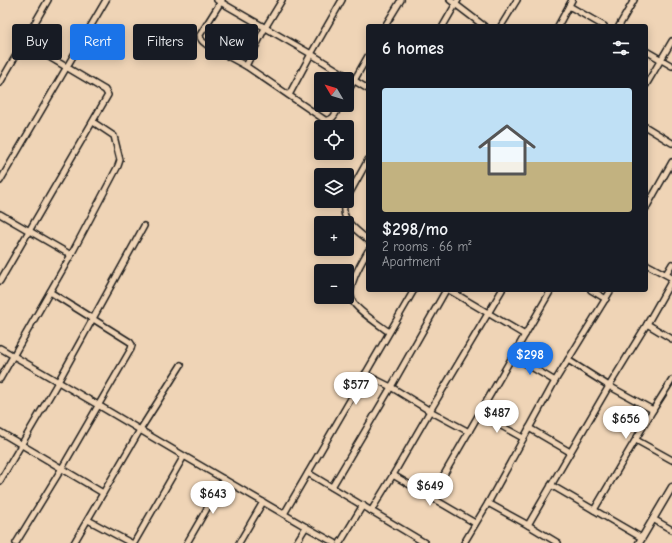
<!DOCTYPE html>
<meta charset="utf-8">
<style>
body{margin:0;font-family:"Comic Neue",sans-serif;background:#20242c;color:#f1f3f6;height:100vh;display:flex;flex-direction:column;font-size:15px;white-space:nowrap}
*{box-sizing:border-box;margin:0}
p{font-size:13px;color:#9ea1a6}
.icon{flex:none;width:22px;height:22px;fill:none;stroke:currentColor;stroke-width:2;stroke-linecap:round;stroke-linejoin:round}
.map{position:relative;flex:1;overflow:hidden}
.details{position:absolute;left:366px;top:24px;width:282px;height:268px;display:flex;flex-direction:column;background:#171b24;border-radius:4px;box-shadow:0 2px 10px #0003}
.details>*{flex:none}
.hud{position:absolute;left:12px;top:24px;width:294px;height:36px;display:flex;gap:8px}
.needle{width:26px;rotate:308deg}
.controls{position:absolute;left:314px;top:72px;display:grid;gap:8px}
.controls a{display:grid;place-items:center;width:40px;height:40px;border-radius:4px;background:#171b24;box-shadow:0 2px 10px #0003;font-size:20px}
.price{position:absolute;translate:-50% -34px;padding:0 9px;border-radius:14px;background:#fff;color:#222;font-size:13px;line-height:26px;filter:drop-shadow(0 1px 2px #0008)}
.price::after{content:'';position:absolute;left:50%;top:24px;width:12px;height:9px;margin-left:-6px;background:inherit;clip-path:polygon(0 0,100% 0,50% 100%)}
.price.selected{background:#1a73e8;color:#fff}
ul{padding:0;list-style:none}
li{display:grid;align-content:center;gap:8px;height:212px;padding:0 16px}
li span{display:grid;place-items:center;height:124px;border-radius:4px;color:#555}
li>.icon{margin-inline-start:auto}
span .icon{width:72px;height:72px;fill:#fffc;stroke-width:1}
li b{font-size:17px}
h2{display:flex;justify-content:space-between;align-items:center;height:48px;padding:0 16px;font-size:17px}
.pill{padding:0 14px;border-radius:4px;background:#171b24;box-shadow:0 2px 10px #0003;font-size:14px;line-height:36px}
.pill.selected{background:#1a73e8;color:#fff}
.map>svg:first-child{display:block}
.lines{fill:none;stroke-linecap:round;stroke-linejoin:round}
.minor-casing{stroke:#1c1c1c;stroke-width:8}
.tertiary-casing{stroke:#1c1c1c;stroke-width:9}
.minor{stroke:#efd4b6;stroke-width:5}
.tertiary{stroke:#efd4b6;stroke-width:6}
</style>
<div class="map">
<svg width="672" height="543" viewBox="0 0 672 543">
<rect width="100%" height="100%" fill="#efd4b6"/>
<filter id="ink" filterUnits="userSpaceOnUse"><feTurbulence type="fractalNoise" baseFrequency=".025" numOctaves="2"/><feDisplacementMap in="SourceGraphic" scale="8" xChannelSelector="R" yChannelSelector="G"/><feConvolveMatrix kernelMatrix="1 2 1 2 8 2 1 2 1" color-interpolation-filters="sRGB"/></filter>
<g filter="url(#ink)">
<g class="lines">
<g class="minor-casing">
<g id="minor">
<polyline points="217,0 311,54 368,89"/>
<path d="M222,0L200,35C200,40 203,42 207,45L246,66L325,120C334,121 336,112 340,105"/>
<polyline points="450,0 484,26"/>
<polyline points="569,6 604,26"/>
<polyline points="385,26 401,0"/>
<polyline points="443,26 458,0"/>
<polyline points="501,26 517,0"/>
<polyline points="558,26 572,0"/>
<polyline points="619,26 634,0"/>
<polyline points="646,51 672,66"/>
<polyline points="246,66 265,28 282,0"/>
<polyline points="0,83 48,0"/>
<polyline points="646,85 672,41"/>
<polyline points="347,93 368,56"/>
<polyline points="289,95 311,54 342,0"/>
<polyline points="646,127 672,143"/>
<polyline points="0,181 106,0"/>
<polyline points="347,198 368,160"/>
<path d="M346,201C345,204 343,208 344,211C344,222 360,233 368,240"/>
<polyline points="646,208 672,162"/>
<polyline points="0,214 71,255"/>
<path d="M368,251C361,263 347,286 352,300C355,309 381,326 389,332"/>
<polyline points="646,264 672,278"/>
<polyline points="666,274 672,264"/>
<polyline points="0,281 108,95 105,90 24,42"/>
<polyline points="449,290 525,335"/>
<polyline points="591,290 606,299"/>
<polyline points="647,324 672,339"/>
<polyline points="0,348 98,405 184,456 306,527 335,543"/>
<polyline points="513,356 555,381"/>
<polyline points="568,360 609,386 653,410"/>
<polyline points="365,374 391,387 430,411 469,432"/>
<polyline points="0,379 71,255 118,166 120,160 114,136 93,122"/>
<polyline points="480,414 523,438"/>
<polyline points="529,428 570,452"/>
<polyline points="0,432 103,493"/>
<polyline points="636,440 672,460"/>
<polyline points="308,473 425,543"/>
<polyline points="393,475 475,523"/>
<polyline points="0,481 58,382 144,226"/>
<polyline points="551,485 642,538"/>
<polyline points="332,487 391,387 446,290"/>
<polyline points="431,497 551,290"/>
<polyline points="488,503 528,525 558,543"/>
<polyline points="594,510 653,410 672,380"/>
<polyline points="371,511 393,475 430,411 502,290"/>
<polyline points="284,514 414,290"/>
<polyline points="653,519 672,530"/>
<polyline points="88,520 131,543"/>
<polyline points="528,525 609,386 647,324 672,280"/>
<polyline points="16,543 62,468 131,349 132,345 130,342 50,292"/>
<polyline points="74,543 140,430 181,365"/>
<polyline points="134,543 184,456"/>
<polyline points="187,543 224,479"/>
<polyline points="239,543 263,502"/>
<polyline points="296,543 306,527"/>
<polyline points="340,543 363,505"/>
<polyline points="464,543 488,503 555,381 611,290"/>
</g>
</g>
<g class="tertiary-casing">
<polyline id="tertiary" points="639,543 672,487"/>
</g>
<use href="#minor" class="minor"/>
<use href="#tertiary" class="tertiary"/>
</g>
</g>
</svg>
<div class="controls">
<a><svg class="needle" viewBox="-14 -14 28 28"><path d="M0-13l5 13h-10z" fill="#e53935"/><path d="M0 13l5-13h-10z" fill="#9ea1a6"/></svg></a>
<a><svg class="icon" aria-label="locate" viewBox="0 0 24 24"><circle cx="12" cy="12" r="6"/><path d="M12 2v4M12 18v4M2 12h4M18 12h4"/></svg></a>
<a><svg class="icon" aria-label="layers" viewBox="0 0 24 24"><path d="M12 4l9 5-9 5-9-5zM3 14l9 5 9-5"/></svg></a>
<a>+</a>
<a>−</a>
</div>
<b class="price selected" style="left:530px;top:376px">$298</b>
<b class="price" style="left:356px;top:406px">$577</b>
<b class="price" style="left:497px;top:434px">$487</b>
<b class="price" style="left:626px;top:440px">$656</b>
<b class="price" style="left:430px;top:507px">$649</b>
<b class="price" style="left:213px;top:515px">$643</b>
<div class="hud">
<a class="pill">Buy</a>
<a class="pill selected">Rent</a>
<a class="pill">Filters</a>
<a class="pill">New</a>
</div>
<section class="details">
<h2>6 homes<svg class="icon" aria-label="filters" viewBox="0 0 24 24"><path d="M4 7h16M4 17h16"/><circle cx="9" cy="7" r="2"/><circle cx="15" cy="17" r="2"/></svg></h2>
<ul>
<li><span style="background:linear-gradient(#bfe0f5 60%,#c2b280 0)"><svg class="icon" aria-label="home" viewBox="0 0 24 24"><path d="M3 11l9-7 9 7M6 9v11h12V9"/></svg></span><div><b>$298/mo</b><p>2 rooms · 66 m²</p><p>Apartment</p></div></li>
</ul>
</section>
</div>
